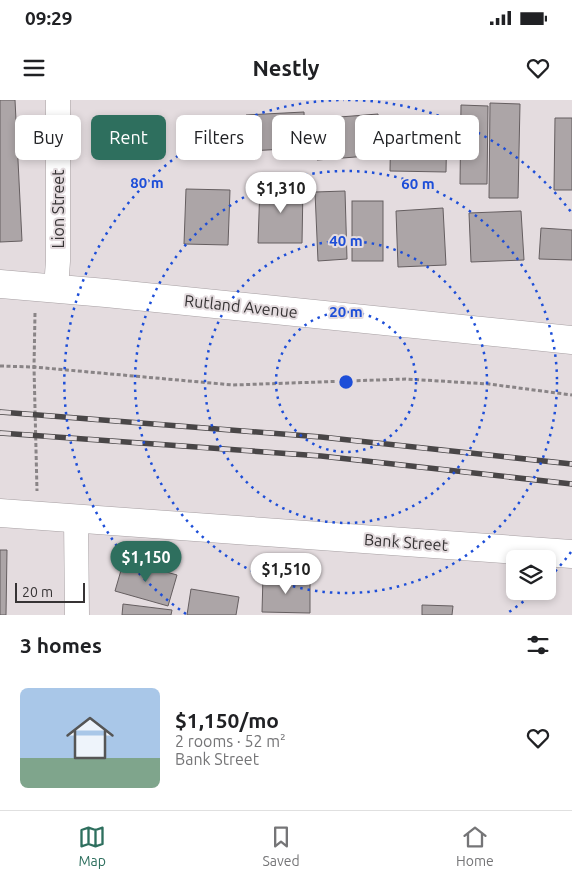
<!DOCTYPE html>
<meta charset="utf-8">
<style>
body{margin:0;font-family:Ubuntu,sans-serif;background:#f6f6f6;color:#202124;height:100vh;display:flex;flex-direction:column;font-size:19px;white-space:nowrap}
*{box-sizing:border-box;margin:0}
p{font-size:16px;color:#757577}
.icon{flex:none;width:28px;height:28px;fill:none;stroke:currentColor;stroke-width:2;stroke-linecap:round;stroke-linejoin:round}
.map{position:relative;height:515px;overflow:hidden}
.drawer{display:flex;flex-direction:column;background:#fff;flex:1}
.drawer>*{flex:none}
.top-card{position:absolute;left:15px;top:15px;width:542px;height:45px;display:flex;gap:10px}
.fabs{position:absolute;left:506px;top:450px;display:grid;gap:10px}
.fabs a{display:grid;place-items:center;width:50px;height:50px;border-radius:8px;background:#fff;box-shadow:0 2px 8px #0003;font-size:25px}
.scale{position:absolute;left:15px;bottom:12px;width:70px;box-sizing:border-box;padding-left:5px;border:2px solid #363334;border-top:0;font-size:14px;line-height:18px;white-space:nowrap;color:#363334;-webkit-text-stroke:4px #e4dcdf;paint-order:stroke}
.price{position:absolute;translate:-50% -42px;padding:0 11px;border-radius:18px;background:#fff;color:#222;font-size:16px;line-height:32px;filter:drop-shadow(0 1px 2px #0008)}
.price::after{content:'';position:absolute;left:50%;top:30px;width:15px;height:11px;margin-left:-8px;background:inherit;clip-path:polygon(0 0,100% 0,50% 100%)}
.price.selected{background:#2e6f5e;color:#fff}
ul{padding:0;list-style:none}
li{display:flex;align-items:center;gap:15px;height:125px;padding:0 20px}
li+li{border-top:1px solid #e0e0e0}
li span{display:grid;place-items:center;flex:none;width:140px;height:100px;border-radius:8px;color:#555}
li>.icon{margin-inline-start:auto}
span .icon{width:60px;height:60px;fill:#fffc;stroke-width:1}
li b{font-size:21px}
h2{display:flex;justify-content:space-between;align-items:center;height:60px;padding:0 20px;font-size:21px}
.tag{padding:0 18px;border-radius:8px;background:#fff;box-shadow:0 2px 8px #0003;font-size:18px;line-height:45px}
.tag.selected{background:#2e6f5e;color:#fff}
.status{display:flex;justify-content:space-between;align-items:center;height:35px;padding:0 25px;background:#fff;direction:ltr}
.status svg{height:14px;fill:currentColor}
header{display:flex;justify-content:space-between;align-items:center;height:65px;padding:0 20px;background:#fff;font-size:22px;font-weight:600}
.dock{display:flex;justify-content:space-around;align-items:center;height:70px;border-top:1px solid #e0e0e0;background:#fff;font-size:14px;color:#757577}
.dock a{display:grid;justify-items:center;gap:2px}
.dock .selected{color:#2e6f5e}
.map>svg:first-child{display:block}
.building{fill:#aca5a7;stroke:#655e60}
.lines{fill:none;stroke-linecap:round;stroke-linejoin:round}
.minor-casing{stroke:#a69fa2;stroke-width:25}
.tertiary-casing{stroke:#a69fa2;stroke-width:29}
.path{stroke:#898486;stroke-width:3;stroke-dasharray:4 2.5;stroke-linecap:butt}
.minor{stroke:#fff;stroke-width:24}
.tertiary{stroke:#fff;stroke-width:28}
.rail-casing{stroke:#494647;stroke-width:5.5}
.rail{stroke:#e4dcdf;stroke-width:4;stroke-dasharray:11;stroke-linecap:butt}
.ring{fill:none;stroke:#1d4ed8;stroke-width:2.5;stroke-dasharray:2.5 5}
.labels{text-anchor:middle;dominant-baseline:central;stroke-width:4;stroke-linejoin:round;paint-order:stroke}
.street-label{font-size:16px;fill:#363334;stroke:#e4dcdf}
.centre{fill:#1d4ed8;stroke:#e4dcdf;stroke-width:2.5}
.ring-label{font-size:15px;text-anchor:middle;font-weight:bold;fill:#1d4ed8;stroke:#e4dcdf;stroke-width:4;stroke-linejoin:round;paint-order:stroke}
</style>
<div class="status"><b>09:29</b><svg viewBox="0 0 49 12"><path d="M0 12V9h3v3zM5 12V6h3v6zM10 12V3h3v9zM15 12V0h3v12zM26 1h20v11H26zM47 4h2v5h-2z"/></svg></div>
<header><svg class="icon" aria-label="menu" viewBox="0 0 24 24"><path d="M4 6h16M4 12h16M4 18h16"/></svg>Nestly<svg class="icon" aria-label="heart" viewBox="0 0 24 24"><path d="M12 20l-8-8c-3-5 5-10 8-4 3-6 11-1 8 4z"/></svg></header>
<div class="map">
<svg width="572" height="515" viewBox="0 0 572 515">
<rect width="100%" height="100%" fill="#e4dcdf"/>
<g class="building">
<polygon points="0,0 15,0 22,141 0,142"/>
<polygon points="490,3 520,4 518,98 489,98"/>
<polygon points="461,5 488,6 487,84 460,84"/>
<polygon points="304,12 305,48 248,51 246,15"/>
<polygon points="378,14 381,55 317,60 314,19"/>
<polygon points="391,17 447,18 446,72 390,71"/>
<polygon points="555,18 572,18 572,90 554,90"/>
<rect x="181" y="23" width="57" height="35"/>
<polygon points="260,85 303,86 302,143 258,143"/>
<polygon points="186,89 230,90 228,145 184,144"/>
<polygon points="345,91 347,159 318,161 315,92"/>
<rect x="352" y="101" width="31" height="60"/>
<polygon points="443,108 446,165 398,167 396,111"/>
<polygon points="521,111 524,160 471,162 469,113"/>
<polygon points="541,128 572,130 572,160 539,159"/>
<polygon points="0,450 7,450 6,515 0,515"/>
<polygon points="124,460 177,475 168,506 115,491"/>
<polygon points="263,476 310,477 310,513 262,512"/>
<polygon points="191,489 239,497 236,515 187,515"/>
<polygon points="123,504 172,510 171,515 122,515"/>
<polygon points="422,505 453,506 452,515 422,515"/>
</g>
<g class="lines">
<g class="minor-casing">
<g id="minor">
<polyline points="56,188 58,161 58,0"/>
<polyline points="76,418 77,515"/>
</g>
</g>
<g class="tertiary-casing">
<g id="tertiary">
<polyline points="0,184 106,193 572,240"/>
<polyline points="0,413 572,454"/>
</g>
</g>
<g class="path">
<polyline points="35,213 34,267 37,391"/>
<polyline points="0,266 34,267 233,285 406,279 489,284 572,295"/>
</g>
<use href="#minor" class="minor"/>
<use href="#tertiary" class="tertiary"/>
<g class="rail-casing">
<g id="rail">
<polyline points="0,312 321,337 572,364"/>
<polyline points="0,333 321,356 572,384"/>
</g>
</g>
<use href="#rail" class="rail"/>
</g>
<g class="ring">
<circle cx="346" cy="282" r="70"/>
<circle cx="346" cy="282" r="141"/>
<circle cx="346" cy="282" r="211"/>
<path d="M571 452A282 282 0 0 1 549 478M535 492A282 282 0 0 1 506 514M186 514A282 282 0 0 1 344 0M348 0A282 282 0 0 1 571 112"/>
</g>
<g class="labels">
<g class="street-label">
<text transform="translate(58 109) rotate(-90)">Lion Street</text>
<text transform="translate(241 206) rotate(6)">Rutland Avenue</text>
<text transform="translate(406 442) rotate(4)">Bank Street</text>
</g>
</g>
<circle cx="346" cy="282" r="8" class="centre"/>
<g class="ring-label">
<text x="147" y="88">80 m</text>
<text x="418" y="89">60 m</text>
<text x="346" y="146">40 m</text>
<text x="346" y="217">20 m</text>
</g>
</svg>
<div class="fabs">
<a><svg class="icon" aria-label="layers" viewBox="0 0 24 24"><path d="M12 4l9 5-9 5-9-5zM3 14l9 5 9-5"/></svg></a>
</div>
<div class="scale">20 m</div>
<b class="price" style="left:281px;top:114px">$1,310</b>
<b class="price selected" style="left:146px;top:483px">$1,150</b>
<b class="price" style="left:286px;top:495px">$1,510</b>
<div class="top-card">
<a class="tag">Buy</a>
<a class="tag selected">Rent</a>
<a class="tag">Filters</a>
<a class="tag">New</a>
<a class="tag">Apartment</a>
</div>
</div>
<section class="drawer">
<h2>3 homes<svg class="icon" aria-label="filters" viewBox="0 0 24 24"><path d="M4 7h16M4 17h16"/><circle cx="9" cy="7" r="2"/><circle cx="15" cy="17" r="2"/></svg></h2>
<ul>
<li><span style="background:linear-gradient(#a9c7e8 70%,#7fa58c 0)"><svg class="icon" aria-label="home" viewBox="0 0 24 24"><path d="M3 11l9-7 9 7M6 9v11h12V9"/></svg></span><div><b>$1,150/mo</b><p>2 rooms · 52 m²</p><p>Bank Street</p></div><svg class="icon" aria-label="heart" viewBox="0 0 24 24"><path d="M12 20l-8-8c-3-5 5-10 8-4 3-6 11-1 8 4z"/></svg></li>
</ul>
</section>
<nav class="dock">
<a class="selected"><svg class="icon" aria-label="map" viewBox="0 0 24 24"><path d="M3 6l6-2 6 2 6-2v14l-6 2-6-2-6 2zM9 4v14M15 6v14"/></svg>Map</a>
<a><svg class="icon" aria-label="saved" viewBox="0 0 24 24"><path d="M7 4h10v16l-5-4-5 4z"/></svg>Saved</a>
<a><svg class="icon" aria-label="home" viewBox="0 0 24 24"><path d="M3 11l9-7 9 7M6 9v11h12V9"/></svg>Home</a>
</nav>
